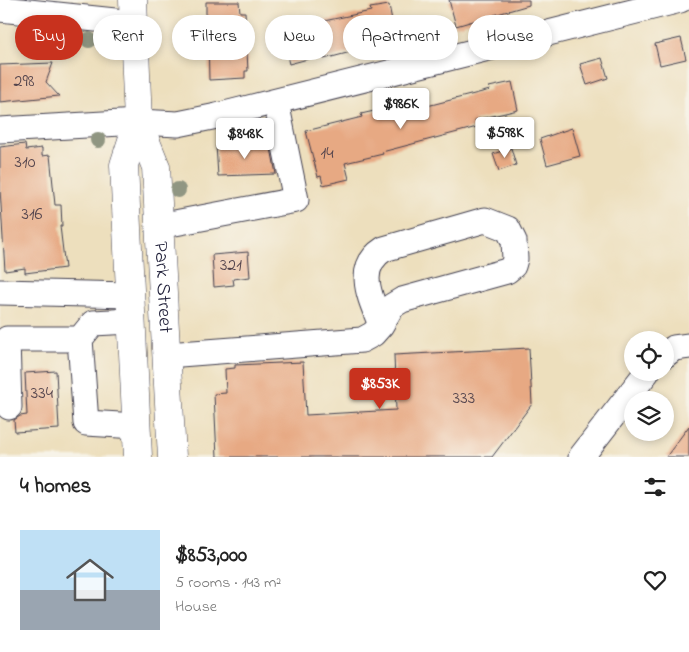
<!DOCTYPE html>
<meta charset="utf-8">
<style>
body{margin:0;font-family:"Indie Flower",sans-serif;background:#f6f6f6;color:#222;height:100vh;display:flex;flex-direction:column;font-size:19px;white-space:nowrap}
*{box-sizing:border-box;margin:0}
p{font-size:16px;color:#767676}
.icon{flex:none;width:28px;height:28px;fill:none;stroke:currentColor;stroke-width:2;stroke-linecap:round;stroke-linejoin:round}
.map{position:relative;height:457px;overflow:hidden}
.side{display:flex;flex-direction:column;background:#fff;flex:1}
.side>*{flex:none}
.hud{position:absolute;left:15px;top:15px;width:660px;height:45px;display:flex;gap:10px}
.tools{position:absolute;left:624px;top:331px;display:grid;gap:10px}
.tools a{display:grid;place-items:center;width:50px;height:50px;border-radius:50%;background:#fff;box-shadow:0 2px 8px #0003;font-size:25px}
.price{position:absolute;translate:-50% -42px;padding:0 11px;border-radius:5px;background:#fff;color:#222;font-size:16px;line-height:32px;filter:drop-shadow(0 1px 2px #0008)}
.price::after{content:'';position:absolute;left:50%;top:30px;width:15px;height:11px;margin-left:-8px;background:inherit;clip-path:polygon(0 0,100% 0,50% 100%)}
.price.current{background:#c8321e;color:#fff}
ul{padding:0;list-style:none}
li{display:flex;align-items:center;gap:15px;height:125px;padding:0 20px}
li+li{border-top:1px solid #e0e0e0}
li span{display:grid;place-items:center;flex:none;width:140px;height:100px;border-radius:0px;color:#555}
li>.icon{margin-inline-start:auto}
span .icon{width:60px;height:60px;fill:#fffc;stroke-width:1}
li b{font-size:21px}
h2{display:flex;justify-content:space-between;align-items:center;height:60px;padding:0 20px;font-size:21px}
.tag{padding:0 18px;border-radius:22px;background:#fff;box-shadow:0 2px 8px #0003;font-size:18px;line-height:45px}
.tag.current{background:#c8321e;color:#fff}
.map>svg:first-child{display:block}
.building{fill:#e7a983}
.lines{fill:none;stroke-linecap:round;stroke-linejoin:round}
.minor-casing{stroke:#403e4e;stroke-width:27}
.major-casing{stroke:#403e4e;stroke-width:29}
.minor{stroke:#fff;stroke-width:25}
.major{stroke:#fff;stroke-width:28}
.tree{fill:#909682}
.labels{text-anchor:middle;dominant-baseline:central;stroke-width:4;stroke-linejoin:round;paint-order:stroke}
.number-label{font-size:18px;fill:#53444d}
.street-label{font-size:20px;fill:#22223b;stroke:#f7f3e8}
</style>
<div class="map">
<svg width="689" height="457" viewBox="0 0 689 457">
<rect width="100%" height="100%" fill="#f7f3e8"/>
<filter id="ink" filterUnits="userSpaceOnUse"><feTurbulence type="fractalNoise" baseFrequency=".02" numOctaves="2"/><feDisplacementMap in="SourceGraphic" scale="10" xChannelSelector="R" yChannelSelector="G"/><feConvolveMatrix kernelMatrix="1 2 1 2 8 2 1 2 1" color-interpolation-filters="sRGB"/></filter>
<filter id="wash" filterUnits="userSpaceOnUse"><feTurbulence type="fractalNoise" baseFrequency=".0096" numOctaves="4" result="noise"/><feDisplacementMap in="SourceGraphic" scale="20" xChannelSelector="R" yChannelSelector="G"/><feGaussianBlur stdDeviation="1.12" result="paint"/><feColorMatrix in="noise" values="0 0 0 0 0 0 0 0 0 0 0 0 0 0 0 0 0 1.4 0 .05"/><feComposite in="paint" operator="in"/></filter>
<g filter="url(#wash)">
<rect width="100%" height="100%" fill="#eddfbd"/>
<g id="blocks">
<g class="building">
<polygon points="449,0 529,0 529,5 456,26"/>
<polygon points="206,2 239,2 240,12 245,12 248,71 245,71 245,78 209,80 208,33 206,33"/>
<polygon points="389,5 396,41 350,50 351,52 324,59 323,55 289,64 284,44 318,35 316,28 325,26 324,21 371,11 370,8"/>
<polygon points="681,38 686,59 660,65 655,44"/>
<polygon points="602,58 608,78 587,85 580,64"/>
<polygon points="53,63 46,82 59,96 0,102 0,65"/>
<polygon points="512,82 518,110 475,120 477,127 382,152 383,154 345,163 349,179 323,185 321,176 318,177 306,131 362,117 361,114 383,109 384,117 490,90 489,87"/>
<polygon points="572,128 580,156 547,165 540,139"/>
<polygon points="270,143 276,174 218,176 216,145"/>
<polygon points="25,144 26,150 42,148 42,156 50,155 55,205 61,205 62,226 60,226 65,268 25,273 25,268 5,271 0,189 0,147"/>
<polygon points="511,148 516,165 499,171 493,154"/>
<polygon points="248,252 250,277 233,279 234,285 214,287 212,255"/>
<polygon points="529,348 532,404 492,457 217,457 214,394 226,393 225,369 235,368 235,365 303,362 306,415 396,410 394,355"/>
<polygon points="56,371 59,429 15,432 14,420 20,416 27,415 25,373"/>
<polygon points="689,426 689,457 666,457"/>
</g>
</g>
</g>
<g filter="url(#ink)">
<use href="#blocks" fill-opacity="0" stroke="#403e4e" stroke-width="1"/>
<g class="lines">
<g class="minor-casing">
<g id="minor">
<polyline points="0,9 134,23"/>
<polyline points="0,130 138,122 178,124 217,116 680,0"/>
<polyline points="159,226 296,200 276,102"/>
<polyline points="0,292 130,295"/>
<polyline points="80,339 86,423 137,426"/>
<path d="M167,355L362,340L373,334L381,325L392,306L402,300L507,271L513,266L515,259L514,241L508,229L485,220L384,249C354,268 371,299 381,325"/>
<polyline points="665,355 674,348 689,346"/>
<polyline points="9,407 7,339 80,339 93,323 131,321"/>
<polyline points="581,457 647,372"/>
</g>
</g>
<g class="major-casing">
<g id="major">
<path id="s1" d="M133,0L138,122L156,167L172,457"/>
<polyline points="138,122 124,165 138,457"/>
</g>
</g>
<use href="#minor" class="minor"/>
<use href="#major" class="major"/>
</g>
<g class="tree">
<circle cx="89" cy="40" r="8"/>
<circle cx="98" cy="140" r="8"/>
<circle cx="178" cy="190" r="8"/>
</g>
</g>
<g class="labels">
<g class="number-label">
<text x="24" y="82">298</text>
<text x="327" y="154">14</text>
<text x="25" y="163">310</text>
<text x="32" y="215">316</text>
<text x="231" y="266">321</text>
<text x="42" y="394">334</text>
<text x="464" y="399">333</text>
</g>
<g class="street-label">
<text stroke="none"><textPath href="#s1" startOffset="291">Park Street</textPath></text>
</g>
</g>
</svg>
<div class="tools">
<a><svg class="icon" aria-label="locate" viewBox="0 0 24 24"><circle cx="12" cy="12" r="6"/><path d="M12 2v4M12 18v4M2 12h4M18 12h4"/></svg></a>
<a><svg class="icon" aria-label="layers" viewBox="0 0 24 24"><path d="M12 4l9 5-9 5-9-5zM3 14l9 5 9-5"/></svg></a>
</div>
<b class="price" style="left:401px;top:130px">$986K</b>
<b class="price" style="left:505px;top:159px">$598K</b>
<b class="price" style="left:245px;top:160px">$848K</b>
<b class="price current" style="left:380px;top:410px">$853K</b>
<div class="hud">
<a class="tag current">Buy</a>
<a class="tag">Rent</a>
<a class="tag">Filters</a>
<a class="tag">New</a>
<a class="tag">Apartment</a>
<a class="tag">House</a>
</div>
</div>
<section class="side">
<h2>4 homes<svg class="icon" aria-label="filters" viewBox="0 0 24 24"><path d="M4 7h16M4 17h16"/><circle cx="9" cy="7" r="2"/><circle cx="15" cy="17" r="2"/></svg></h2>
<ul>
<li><span style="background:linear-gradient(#bfe0f5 60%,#9aa5b1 0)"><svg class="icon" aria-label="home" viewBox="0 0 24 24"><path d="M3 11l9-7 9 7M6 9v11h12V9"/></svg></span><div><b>$853,000</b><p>5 rooms · 143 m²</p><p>House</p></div><svg class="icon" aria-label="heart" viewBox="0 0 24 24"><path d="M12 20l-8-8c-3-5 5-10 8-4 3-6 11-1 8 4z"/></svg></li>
</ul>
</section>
